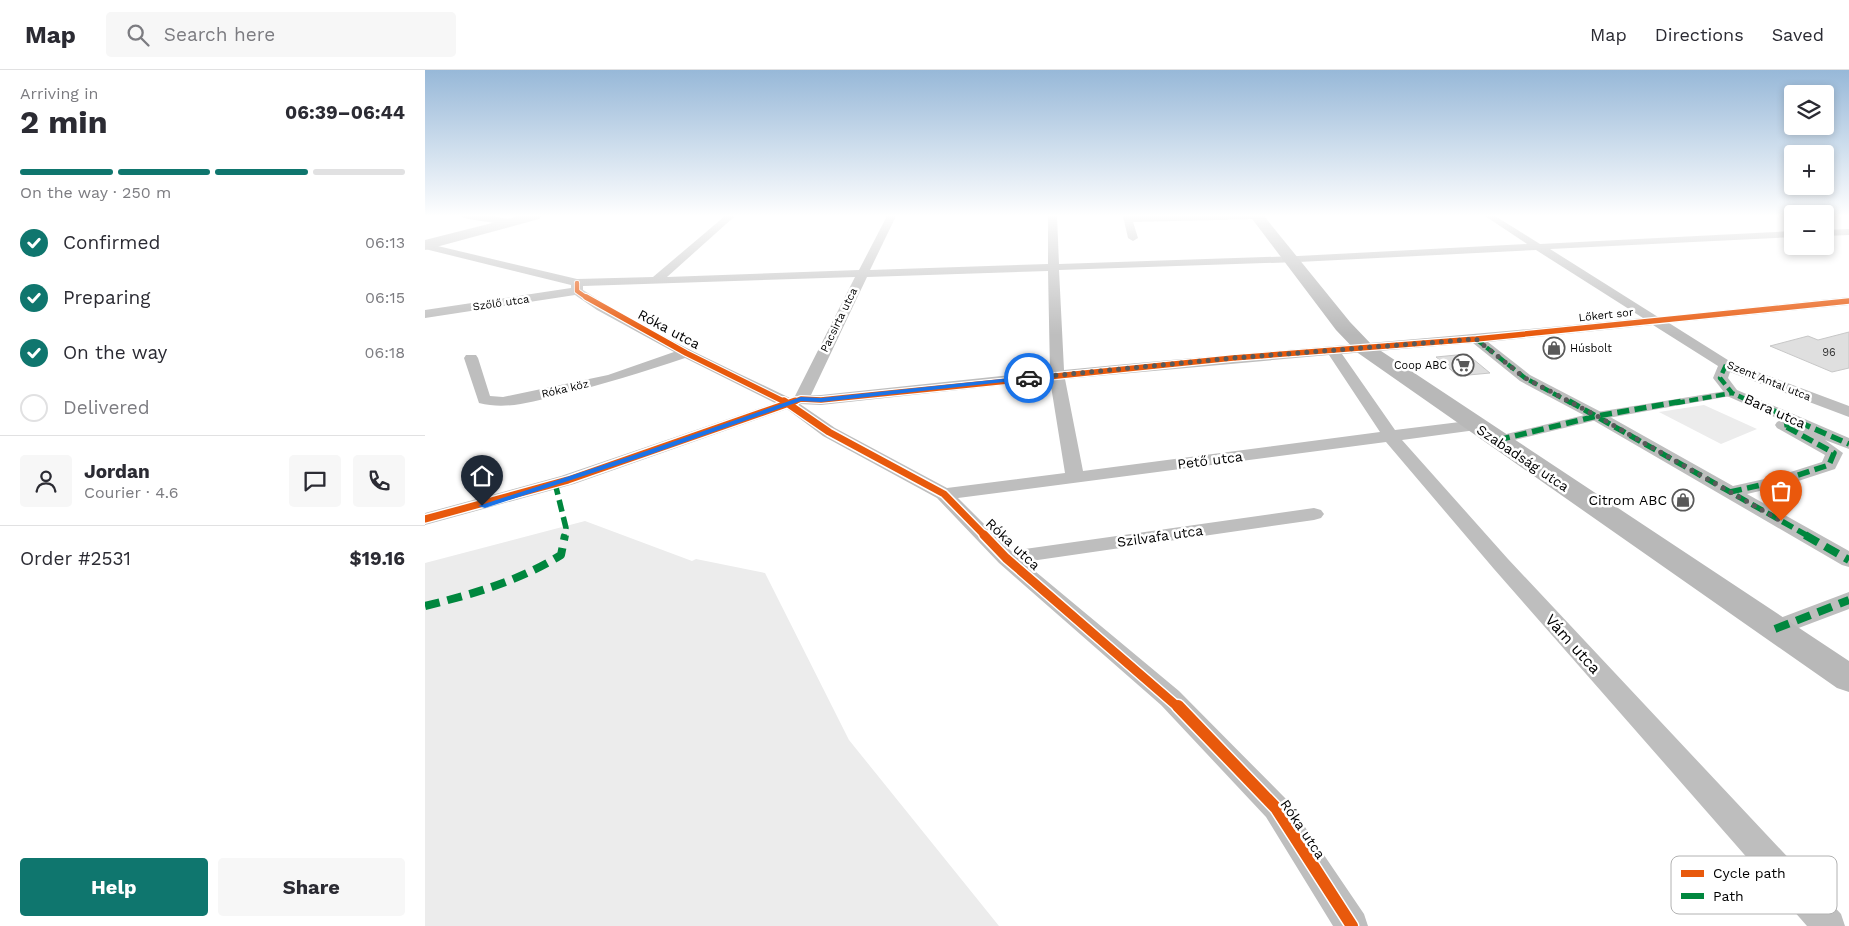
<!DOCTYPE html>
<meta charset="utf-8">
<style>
body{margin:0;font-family:"Work Sans",sans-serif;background:#f7f7f7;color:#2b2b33;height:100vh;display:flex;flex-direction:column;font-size:19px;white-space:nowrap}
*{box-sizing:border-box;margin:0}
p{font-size:16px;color:#7c7c81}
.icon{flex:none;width:28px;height:28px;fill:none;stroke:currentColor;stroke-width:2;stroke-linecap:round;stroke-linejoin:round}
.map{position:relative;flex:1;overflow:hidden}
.details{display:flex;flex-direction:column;background:#fff;width:425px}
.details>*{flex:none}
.fabs{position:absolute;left:1359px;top:15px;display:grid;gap:10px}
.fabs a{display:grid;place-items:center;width:50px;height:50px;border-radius:5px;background:#fff;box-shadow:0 2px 8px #0003;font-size:25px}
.pin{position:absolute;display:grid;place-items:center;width:42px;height:42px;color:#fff;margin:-51px -21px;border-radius:50% 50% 50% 0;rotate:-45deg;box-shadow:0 0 5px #0007}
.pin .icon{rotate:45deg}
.courier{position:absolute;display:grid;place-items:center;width:50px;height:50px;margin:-25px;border:4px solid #1a73e8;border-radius:50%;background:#fff;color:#222;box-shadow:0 1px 6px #0007}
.head em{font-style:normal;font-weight:700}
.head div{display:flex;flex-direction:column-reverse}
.head{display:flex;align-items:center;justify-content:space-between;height:85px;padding:0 20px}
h1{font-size:32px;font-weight:700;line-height:38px}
.bar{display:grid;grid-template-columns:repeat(4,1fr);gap:8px 5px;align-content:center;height:60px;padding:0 20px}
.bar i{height:6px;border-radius:4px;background:#e1e1e2}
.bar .current{background:#0f766e}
.bar p{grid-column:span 4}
.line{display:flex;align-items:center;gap:12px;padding:0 20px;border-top:1px solid #e1e1e2}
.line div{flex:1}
.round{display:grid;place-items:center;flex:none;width:52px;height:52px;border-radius:5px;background:#f7f7f7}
ol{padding:0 20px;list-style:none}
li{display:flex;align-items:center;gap:15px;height:55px}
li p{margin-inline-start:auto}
li .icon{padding:5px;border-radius:50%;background:#0f766e;color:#fff;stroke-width:4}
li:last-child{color:#7c7c81}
li i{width:28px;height:28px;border:2px solid #e1e1e2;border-radius:50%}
.cta{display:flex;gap:10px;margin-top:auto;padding:10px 20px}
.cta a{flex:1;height:58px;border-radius:5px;background:#0f766e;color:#fff;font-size:20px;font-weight:700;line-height:58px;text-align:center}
.cta a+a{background:#f7f7f7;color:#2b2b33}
header{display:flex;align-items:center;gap:30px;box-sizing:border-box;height:70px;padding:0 25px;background:#fff;border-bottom:1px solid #e1e1e2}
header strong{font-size:24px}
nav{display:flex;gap:28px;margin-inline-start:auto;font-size:18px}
.search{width:350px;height:45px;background:#f7f7f7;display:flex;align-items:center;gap:12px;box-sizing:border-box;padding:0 18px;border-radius:5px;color:#7c7c81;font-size:19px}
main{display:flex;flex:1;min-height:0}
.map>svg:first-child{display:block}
.green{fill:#ececec}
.building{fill:#dfdfdf;stroke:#c7c7c7}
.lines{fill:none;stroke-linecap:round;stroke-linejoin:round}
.pedestrian{fill:#bebebe;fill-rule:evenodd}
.minor{fill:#bebebe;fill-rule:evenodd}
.secondary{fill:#b8b8b8;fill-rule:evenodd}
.primary{fill:#bebebe;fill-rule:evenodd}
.quiet-far2{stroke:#00873e;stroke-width:4.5;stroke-dasharray:9 4.5;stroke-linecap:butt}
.quiet-far1{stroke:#00873e;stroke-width:5.5;stroke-dasharray:12 5.5;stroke-linecap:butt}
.quiet{stroke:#00873e;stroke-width:8;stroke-dasharray:15 8;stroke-linecap:butt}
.cycleway-far4-casing{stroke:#fff;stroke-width:6}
.cycleway-far3-casing{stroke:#fff;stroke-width:8}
.cycleway-far2-casing{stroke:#fff;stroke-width:10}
.cycleway-far1-casing{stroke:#fff;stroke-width:12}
.cycleway-casing{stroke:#fff;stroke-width:15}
.cycleway-far4{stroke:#e8590c;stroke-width:4.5}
.cycleway-far3{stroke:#e8590c;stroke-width:5.5}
.cycleway-far2{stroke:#e8590c;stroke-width:7}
.cycleway-far1{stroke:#e8590c;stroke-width:9}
.cycleway{stroke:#e8590c;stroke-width:12}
.route{fill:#1a73e8}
.done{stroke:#595959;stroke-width:5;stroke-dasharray:0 9}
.labels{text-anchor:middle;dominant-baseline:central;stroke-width:5;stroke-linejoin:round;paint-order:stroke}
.far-street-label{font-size:11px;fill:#000;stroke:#fff}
.far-poi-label{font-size:11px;fill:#000;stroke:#fff;text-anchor:start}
.number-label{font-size:11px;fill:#383838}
.street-label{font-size:14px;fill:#000;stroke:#fff}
.poi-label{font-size:14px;fill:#000;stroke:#fff;text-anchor:end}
.near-street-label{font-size:16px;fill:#000;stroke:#fff}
.key{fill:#fff;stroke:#b2b2b2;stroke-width:1}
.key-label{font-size:14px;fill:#000}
</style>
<header>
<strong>Map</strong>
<div class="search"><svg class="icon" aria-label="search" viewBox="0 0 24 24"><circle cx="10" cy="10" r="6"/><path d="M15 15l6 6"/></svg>Search here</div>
<nav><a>Map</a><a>Directions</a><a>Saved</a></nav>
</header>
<main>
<section class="details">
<div class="head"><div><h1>2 min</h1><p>Arriving in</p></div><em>06:39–06:44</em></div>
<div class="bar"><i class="current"></i><i class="current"></i><i class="current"></i><i></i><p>On the way · 250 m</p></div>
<ol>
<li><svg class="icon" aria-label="check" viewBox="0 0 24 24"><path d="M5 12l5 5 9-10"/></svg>Confirmed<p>06:13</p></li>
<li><svg class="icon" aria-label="check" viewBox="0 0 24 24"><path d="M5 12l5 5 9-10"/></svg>Preparing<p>06:15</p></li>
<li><svg class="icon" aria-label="check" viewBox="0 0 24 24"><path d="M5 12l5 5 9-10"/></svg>On the way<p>06:18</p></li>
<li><i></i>Delivered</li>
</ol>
<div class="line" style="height:90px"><a class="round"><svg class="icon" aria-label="person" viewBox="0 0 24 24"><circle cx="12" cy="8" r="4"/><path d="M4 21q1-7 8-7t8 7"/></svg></a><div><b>Jordan</b><p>Courier · 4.6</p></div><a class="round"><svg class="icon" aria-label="chat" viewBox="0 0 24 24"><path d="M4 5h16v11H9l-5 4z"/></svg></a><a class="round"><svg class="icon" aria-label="phone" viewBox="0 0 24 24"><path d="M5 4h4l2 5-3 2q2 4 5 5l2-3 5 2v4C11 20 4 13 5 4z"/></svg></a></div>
<div class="line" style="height:65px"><div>Order #2531</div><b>$19.16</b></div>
<div class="cta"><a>Help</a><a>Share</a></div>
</section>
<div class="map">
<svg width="1424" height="856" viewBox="0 0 1424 856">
<rect width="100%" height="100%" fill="#fff"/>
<path class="green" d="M1279,335L1332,359L1296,374L1234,342Z
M160,451L267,491L271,489L340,503L424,670L574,856H0V493Z"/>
<path class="building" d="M1424,262V298L1407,302L1345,276L1383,266L1393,270Z
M1042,284L1065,303L1033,306L1011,287Z"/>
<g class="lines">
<path class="pedestrian" d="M1307,320L1311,321L1313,323L1311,325L1172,350L1073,374L1067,370L1069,367L1172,342Z"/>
<path class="minor" d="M35,146H67L87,150L89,152L84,155C74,153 40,150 35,146Z
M300,146H310L242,207L434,200L462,146H471L445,200L623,194V146H632L634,194L873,186L1102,174L1060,146H1070L1115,174L1368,161V167L1125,179L1233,247L1424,227V235L1244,253L1306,292L1424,336V347L1305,302L1303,308L1312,320L1424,368V379L1400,370L1418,383L1410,399L1364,414L1322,424L1424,481V497L1417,495L1166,349L1095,311L1048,273L917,284L970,360L1051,350L1057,352L1059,355L1057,358L1051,360L977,370L1083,489L1416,844L1420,856H1382L1069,499L961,372L533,428L586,481L889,438L896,440L899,444L896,448L889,450L599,492L754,621L861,729L939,844L943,856H908L841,747L736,635L574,493L512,428L398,366L362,339L149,414L0,455V443L136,406L350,333L260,288C218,302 177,315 134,325C107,332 81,340 54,333L39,288L41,285H51L53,288L65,326L78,327L183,305L249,282L172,240L150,225L0,248V240L146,218V215L0,179V173L152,209L228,207ZM1111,180L1218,248C1025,268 832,281 639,300L634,200L873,192ZM623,201L625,301L396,325H386L442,207ZM430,207L370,326L365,328C295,294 223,262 158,220V216ZM1228,255L1293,296L1288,308L1302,326L1356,350L1352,352L1350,355L1352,358L1400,385L1397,392L1353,406L1308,416L1178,343L1105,305L1063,272ZM904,285L955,362L658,401L640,309ZM625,310L640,403L522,418L410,358L375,334L396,335Z
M698,146H837L832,149L708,152L713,168L708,171L703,168Z
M1424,159V165L1400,166V160Z
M1424,522V539L1350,567L1342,565L1338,559L1342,553Z"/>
<path class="secondary" d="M825,146H839L925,252L947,275L1424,591V622L1412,618L933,283L911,260Z"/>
<path class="primary" d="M95,146H116L114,149L0,180V170Z"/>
<path class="quiet-far2" d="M1051,269L1100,308L1146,333
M1301,295L1295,308L1307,323L1329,333
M1251,333L1307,323"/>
<path class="quiet-far1" d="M1144,331L1383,466
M1326,331L1424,374
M1073,370L1172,346L1258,331
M130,413L141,458L139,466
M1305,422L1358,410L1404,395L1409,383L1358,355L1374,352"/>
<path class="quiet" d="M1380,465L1424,490
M0,536C48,524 94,511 136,485L140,465
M1350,559L1424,530"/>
<g class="cycleway-far4-casing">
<path id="cycleway-far4" d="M152,213V221L162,228"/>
</g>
<g class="cycleway-far3-casing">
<path id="cycleway-far3" d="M161,227L261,283L362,333
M366,333L376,329L396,330L808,288L1051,269L1424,231"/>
</g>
<g class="cycleway-far2-casing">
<path id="cycleway-far2" d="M359,331L404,362L519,424L560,466
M0,449L143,410L370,331"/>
</g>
<g class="cycleway-far1-casing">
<path id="cycleway-far1" d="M559,465L581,488L754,638"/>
</g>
<g class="cycleway-casing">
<path id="cycleway" d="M753,636L851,738L927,856"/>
</g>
<use href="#cycleway-far4" class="cycleway-far4"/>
<use href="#cycleway-far3" class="cycleway-far3"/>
<use href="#cycleway-far2" class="cycleway-far2"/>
<use href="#cycleway-far1" class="cycleway-far1"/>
<use href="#cycleway" class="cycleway"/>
</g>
<linearGradient id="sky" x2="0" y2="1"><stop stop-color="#97b8d8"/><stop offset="0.55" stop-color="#fff"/><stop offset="1" stop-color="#fff" stop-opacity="0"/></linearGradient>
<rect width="1424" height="265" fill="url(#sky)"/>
<path class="route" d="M604,306L608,308L607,309L396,332L376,331L226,384L60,438L53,436L221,381L376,327L396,328Z"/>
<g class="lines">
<path class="done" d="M604,308L808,288L1051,269L1100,308L1172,346L1356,451"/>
</g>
<defs>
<g id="shop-ring" transform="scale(1.125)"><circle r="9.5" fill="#fff" stroke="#595959" stroke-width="1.5"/><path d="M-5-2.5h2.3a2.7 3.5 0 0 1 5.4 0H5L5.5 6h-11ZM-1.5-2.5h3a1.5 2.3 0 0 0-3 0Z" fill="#595959"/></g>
<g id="supermarket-ring" transform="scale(1.125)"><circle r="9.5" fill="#fff" stroke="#595959" stroke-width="1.5"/><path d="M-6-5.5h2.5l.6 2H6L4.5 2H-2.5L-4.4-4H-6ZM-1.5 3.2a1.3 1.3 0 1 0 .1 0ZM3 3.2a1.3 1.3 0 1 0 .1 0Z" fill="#595959"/></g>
</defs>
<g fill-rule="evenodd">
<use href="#shop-ring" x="1129" y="278"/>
<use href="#supermarket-ring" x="1038" y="295"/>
<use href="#shop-ring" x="1258" y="430"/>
</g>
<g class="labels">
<g class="far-street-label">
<text transform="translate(76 233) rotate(-8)">Szőlő utca</text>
<text transform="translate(1181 245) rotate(-6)">Lőkert sor</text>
<text transform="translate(414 250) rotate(-64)">Pacsirta utca</text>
<text transform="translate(1344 311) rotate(22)">Szent Antal utca</text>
<text transform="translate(140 319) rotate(-13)">Róka köz</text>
</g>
<g class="far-poi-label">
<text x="1145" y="278">Húsbolt</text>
<text x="1022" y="295" text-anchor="end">Coop ABC</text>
</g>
<g class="number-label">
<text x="1404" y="282">96</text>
</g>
<g class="street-label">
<text transform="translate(244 259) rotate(28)">Róka utca</text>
<text transform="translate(1350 341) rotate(24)">Bara utca</text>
<text transform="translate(1098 388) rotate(34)">Szabadság utca</text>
<text transform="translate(785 390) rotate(-7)">Pető utca</text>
<text transform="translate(735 466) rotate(-8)">Szilvafa utca</text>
<text transform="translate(588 474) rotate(43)">Róka utca</text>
<text transform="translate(878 759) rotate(56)">Róka utca</text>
</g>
<g class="poi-label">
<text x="1242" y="430">Citrom ABC</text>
</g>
<g class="near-street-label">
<text transform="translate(1148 574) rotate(48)">Vám utca</text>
</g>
</g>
<rect x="1246" y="786" width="166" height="58" rx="8" class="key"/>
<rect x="1256" y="800" width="23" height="7" fill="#e8590c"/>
<rect x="1256" y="823" width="23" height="6" fill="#00873e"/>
<g class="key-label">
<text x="1288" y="808">Cycle path</text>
<text x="1288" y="831">Path</text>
</g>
</svg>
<div class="fabs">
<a><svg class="icon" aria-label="layers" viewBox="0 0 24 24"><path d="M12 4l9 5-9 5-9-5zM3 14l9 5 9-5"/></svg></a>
<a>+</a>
<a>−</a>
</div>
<div class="pin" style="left:1356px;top:451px;background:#ea580c"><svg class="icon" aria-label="bag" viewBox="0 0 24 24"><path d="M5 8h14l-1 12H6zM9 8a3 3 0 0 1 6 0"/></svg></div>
<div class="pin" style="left:57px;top:436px;background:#1f2937"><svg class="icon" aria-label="home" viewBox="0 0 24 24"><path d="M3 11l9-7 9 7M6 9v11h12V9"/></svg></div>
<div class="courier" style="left:604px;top:308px"><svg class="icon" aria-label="car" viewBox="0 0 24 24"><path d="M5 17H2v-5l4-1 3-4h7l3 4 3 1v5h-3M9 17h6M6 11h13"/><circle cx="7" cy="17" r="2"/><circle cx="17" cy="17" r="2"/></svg></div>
</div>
</main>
